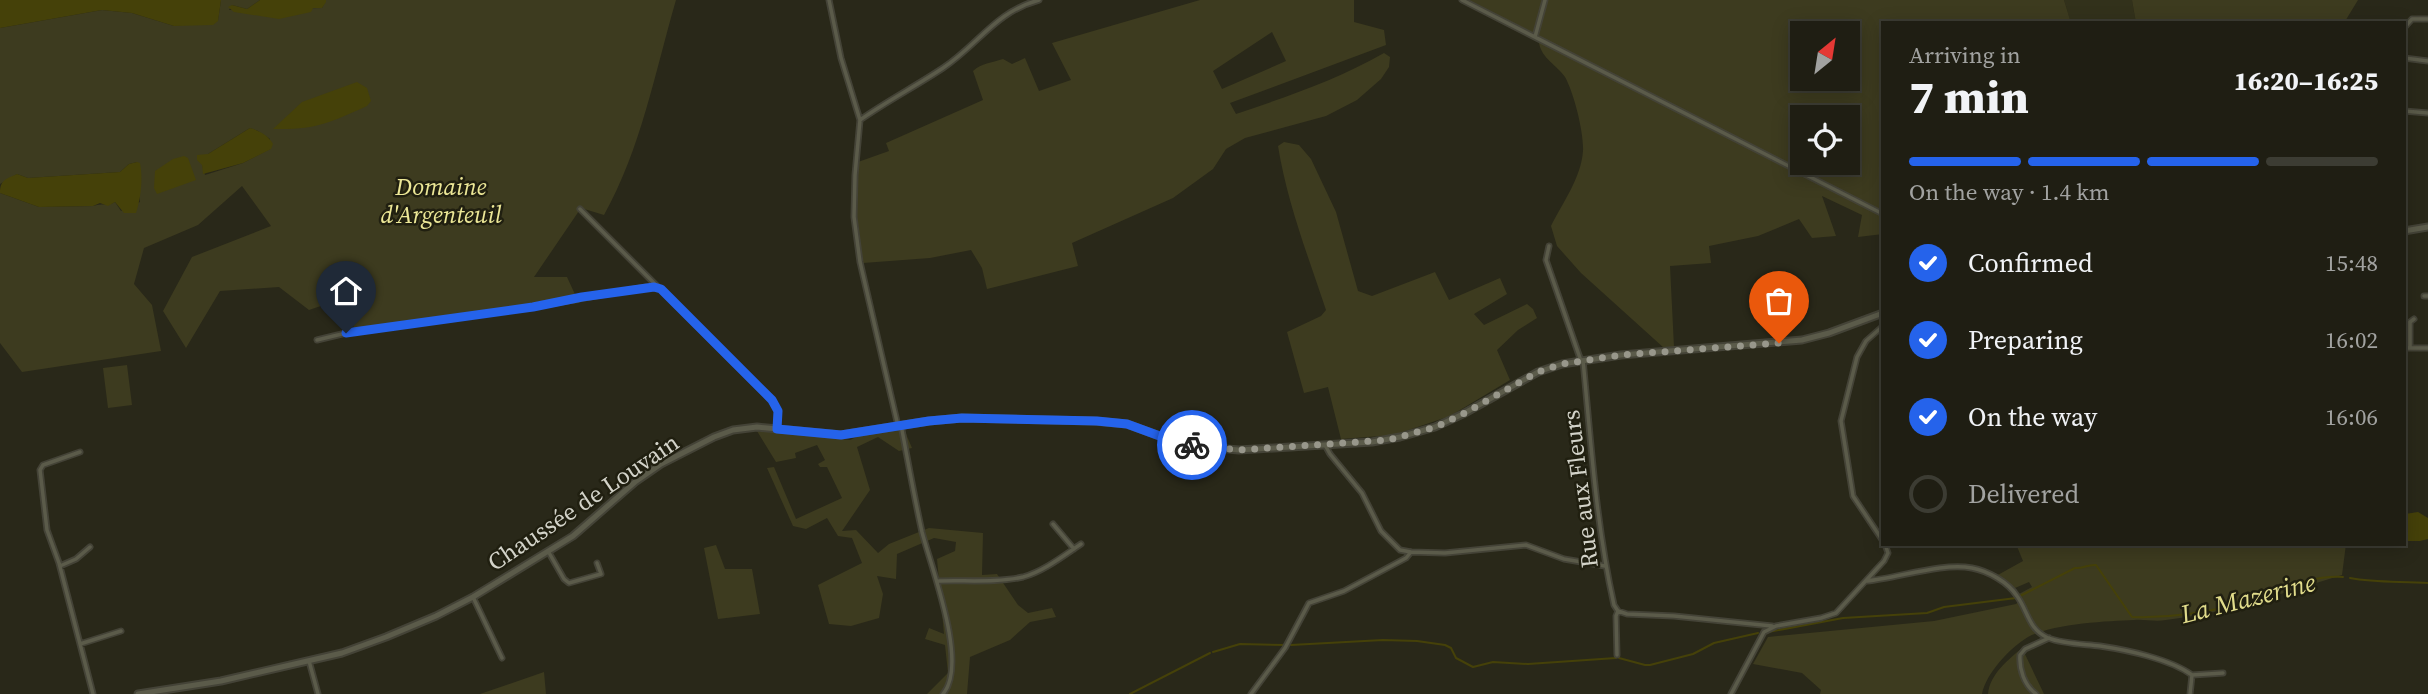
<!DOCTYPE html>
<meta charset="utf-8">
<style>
body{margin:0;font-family:"Source Serif 4",serif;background:#2c2b21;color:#f1f3f6;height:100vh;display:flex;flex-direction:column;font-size:26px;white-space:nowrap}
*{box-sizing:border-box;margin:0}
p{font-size:23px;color:#a1a2a0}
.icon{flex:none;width:38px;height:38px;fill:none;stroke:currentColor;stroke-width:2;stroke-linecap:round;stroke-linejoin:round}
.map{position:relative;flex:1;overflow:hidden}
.drawer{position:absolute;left:1881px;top:21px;width:525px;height:525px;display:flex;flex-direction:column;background:#1f1e13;border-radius:0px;box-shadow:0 4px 18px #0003,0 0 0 2px #3c3c33}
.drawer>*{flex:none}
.needle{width:46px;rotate:30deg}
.controls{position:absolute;left:1790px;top:21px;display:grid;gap:14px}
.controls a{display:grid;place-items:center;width:70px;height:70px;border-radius:0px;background:#1f1e13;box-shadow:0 4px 18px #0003,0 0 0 2px #3c3c33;font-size:35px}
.pin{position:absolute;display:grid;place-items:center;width:60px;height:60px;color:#fff;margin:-72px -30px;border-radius:50% 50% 50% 0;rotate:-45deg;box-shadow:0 0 7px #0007}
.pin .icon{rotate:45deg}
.courier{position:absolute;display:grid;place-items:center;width:70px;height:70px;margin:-35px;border:5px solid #2563eb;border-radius:50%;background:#fff;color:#222;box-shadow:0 2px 9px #0007}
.head em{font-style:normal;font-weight:800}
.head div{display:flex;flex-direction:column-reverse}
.head{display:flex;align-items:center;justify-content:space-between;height:119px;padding:0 28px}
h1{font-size:46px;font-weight:800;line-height:52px}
.bar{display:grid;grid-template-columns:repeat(4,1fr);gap:10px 7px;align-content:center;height:84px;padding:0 28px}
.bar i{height:9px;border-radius:5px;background:#3c3c33}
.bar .selected{background:#2563eb}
.bar p{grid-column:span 4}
ol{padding:0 28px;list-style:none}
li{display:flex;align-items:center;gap:21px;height:77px}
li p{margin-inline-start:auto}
li .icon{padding:7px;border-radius:50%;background:#2563eb;color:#fff;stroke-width:4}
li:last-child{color:#a1a2a0}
li i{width:38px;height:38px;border:4px solid #3c3c33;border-radius:50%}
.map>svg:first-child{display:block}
.built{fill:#32311b}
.green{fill:#3d3b1f;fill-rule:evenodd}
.water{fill:#454109}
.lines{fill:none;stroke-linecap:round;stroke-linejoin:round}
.stream{stroke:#454109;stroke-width:2}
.street-casing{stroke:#444337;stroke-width:7}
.secondary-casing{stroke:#444337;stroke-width:9}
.street{stroke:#5b5b4a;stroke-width:3.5}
.secondary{stroke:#5b5b4a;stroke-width:5}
.done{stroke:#98978b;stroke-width:7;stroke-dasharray:0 12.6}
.route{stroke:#2563eb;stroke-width:9}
.labels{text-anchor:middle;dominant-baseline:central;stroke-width:5;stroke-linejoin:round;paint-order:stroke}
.park-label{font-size:24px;font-style:italic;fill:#ede897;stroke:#201f10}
.street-label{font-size:24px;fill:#d3d3c9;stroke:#201f10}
.water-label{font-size:26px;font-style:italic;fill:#e1dc8b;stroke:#201f10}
</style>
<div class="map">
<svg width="2428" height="694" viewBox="0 0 2428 694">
<rect width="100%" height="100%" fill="#292819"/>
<path class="built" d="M2064,0H2132L2136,23H2071Z"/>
<path class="green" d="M221,0H260L247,9L232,5L229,10L322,8L326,0H676C655,72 641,149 604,215L581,208L534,277H567L579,303L353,332L356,294L309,310L279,287L220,291L186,348L163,311L192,257L271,226L242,186L198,225L144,248L134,284L152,305L161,351L22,372L0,343V193L39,207L93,206C101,203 108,206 115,202L121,211L140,202L137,162L129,164L120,172L28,178L17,174L0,184V28L102,10L132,13L174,26L218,20ZM250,128L258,131L270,139V149L243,163L205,175L202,165L208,154Z
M1200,0H1354V22L1384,30L1386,45L1230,103L1236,114C1286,97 1337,80 1384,53L1390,57L1389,67L1381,79L1357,100L1326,116L1245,138L1226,149L1213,169L1173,198L1072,243L1078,266L987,289L982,268L971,250L930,258L863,263L857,217L858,162L889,151L886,143L983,100L973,71C982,63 991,63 1003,59L1012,64L1025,58L1039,91L1071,80L1052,43ZM1272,32L1286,61L1222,89L1213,71Z
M1469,0H1543L1535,34Z
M1546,0H2064L2071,23H1883V234L1858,237L1862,215L1822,196L1836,236L1812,238L1799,219L1758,236L1709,246L1711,263L1670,266L1674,347L1664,348L1581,273L1557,246L1551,226C1563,202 1581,178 1583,151C1584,133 1574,93 1565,77C1557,65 1542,59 1539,43C1537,29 1543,14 1546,0ZM1802,33H1848V79H1802ZM1802,117H1848V163H1802Z
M2132,0H2358L2344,23H2136Z
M1284,142L1299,145L1311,159L1336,212L1358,291L1372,296L1435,272L1449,300L1500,278L1507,294L1474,314L1484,325L1527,304L1533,309L1537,318L1518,330L1497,350L1510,380L1450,416L1394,435L1341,439L1328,387L1304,393L1287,332L1321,316L1326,310C1308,256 1287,202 1278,146Z
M127,365L132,405L108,408L103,368Z
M901,422L912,448L899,451L878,437L857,447L870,490L842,531L856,530L878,553L889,544L929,528L983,533L982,575L997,574L1018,605L1028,613L1052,608L1056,617L1030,622L1010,640L970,657L967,694H927L948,673L945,645L925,639L929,628L944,634L937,559L955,551L956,542L934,538L897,554L896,579L877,576L883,594L879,618L851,626L829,624L818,585L862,563L852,538L838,536L827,518L806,529L793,526L767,468L774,467L796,519L842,498L827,467H820L818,464L825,460L817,445L795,453L796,458L776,462L757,431L850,440L870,431Z
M2016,544H2346L2342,575C2283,593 2227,613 2166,620C2155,622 2144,619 2134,620C2107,621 2051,624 2028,637C2010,648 1986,673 1982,694H1820L1821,690L1802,673L1753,664L1768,637L1934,621L2016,604L2021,600L2019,594L2032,587L2029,582L2015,588L1996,576L2023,561Z
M716,545L725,569H752L760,614L718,619L704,548Z
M2022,648L2044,694H1988C1990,674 2008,660 2022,648Z
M544,672L546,694H480Z"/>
<path class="water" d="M0,0H221L218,21L213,25L174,26L132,13L102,10L0,28Z
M260,0H326V2L322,8H313L311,12L279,19L234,12L228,7L232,5L247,9Z
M357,82L367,88L371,101L367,106C329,123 316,130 273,129L302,102Z
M250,128C258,130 269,136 273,144L271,149L243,163L203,174L202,165L197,160V155L208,154Z
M184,156L188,158L196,180L157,194L154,188L155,171L173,159Z
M137,162L140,163C143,178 141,198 136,213H124L115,202L108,206L100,203L93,206L39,207L0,193C0,180 6,179 17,174L28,178L120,172L129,164Z
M2418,512L2428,518V539L2420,541H2405V514Z"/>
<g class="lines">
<path class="stream" d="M2350,578C2376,583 2402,581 2428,583
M2020,596L2075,568C2083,569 2088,564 2096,565L2132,617C2166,618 2200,614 2234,605C2270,596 2304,575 2343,577
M1768,632L1843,618L1927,613L1944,607L2016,598
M1291,645L1383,640L1417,641L1445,645L1451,648L1456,658L1473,667L1493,662L1528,664L1616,658
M1213,652L1240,644L1285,645
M1619,658L1645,665H1650L1693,654L1714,643L1758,633
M1130,694L1210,653"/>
<g class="street-casing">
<path id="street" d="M829,0L841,58L860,120L855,175L854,217L860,262L898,426
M1462,0L1883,214
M2404,28L2412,19H2428
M1535,37L1545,0
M2404,58L2428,61
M2404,111L2428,113
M860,120C887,101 916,86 943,68C979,44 995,12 1039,0
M580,209L771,400L778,411L777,429
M1549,246L1546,260L1581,361
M2424,296H2428
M1883,326L1866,341L1857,357L1841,421L1853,496L1883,541
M317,340L346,333L533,307L646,287L661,289
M2404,348H2428
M2410,348V322L2414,319
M1583,360C1591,443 1596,525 1614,605L1618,611L1616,616L1617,655
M901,425C908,461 914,496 922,532C931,567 969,664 943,694
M1325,445L1330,454L1362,493L1381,531L1400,550L1411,552L1445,553L1526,545L1564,559L1605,566
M80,452L43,465L40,470L47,530L59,563L93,694
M1053,524L1074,549
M548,551L564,579L569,583L601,574L597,563
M60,566L76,559L90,547
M939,581C965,580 997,583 1023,577C1044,571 1063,556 1081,544
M1867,581C1898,578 1943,562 1972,568C1988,571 2008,582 2017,596C2028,611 2028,629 2048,638C2064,644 2083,644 2100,646C2127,650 2170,659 2192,675L2190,694
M473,597L502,658
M1618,611L1627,614L1674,616L1772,626
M80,644L121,631
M309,661L318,694
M2192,675L2223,673
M1251,694L1285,648L1309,603L1344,591L1406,558L1411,552
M1731,694L1764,632L1776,626L1821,618L1836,613L1884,561L1888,553L1885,544
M2036,694C2024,685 2019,669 2020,655L2025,649L2049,638"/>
</g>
<g class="secondary-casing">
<path id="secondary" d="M2404,231L2428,227
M138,694L221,681L342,653L386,637L436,616L473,597L573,536L635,482L661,464L714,437L733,430L757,427L841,435L929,421L962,418L1094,421L1127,424L1176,442L1204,447L1239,450L1372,442L1400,437L1435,427L1463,414L1538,372L1562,364L1621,355L1802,340L1829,333L1883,313"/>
</g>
<use href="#street" class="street"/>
<use href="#secondary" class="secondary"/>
</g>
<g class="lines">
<path class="done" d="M1192,445L1239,450L1388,440L1436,427L1463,414L1538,372L1562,364L1621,355L1779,343"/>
<path class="route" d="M346,333L533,307L582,297L654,287L661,289L772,400L778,411L777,429L841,435L929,421L962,418L1097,421L1127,424L1176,442L1192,445"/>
</g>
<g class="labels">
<g class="park-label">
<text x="441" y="186">Domaine<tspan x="441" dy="28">d'Argenteuil</tspan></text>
</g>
<g class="street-label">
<text transform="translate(1580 489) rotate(-97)">Rue aux Fleurs</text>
<text transform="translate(583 502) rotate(-34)">Chaussée de Louvain</text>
</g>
<g class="water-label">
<text transform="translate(2248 598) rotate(-14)">La Mazerine</text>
</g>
</g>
</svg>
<div class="controls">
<a><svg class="needle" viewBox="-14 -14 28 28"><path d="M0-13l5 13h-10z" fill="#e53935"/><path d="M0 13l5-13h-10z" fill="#a1a2a0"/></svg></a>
<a><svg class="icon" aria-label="locate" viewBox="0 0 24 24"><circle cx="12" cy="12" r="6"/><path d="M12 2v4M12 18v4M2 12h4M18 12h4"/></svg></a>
</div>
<div class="pin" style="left:1779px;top:343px;background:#ea580c"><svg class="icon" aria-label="bag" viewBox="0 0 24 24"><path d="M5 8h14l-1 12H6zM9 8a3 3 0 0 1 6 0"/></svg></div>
<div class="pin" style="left:346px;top:333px;background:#1f2937"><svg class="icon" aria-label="home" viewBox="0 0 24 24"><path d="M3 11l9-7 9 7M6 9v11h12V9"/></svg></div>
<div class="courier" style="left:1192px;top:445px"><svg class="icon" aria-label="bike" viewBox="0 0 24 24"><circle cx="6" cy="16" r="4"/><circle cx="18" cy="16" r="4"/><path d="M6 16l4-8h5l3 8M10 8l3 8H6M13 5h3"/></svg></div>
<section class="drawer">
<div class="head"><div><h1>7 min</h1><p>Arriving in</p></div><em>16:20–16:25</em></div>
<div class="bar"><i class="selected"></i><i class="selected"></i><i class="selected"></i><i></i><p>On the way · 1.4 km</p></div>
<ol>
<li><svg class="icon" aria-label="check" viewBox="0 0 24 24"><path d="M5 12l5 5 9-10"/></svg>Confirmed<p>15:48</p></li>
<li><svg class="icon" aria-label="check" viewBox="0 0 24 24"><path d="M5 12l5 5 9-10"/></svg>Preparing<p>16:02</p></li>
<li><svg class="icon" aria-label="check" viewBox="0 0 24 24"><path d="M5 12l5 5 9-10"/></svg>On the way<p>16:06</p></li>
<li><i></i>Delivered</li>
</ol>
</section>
</div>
